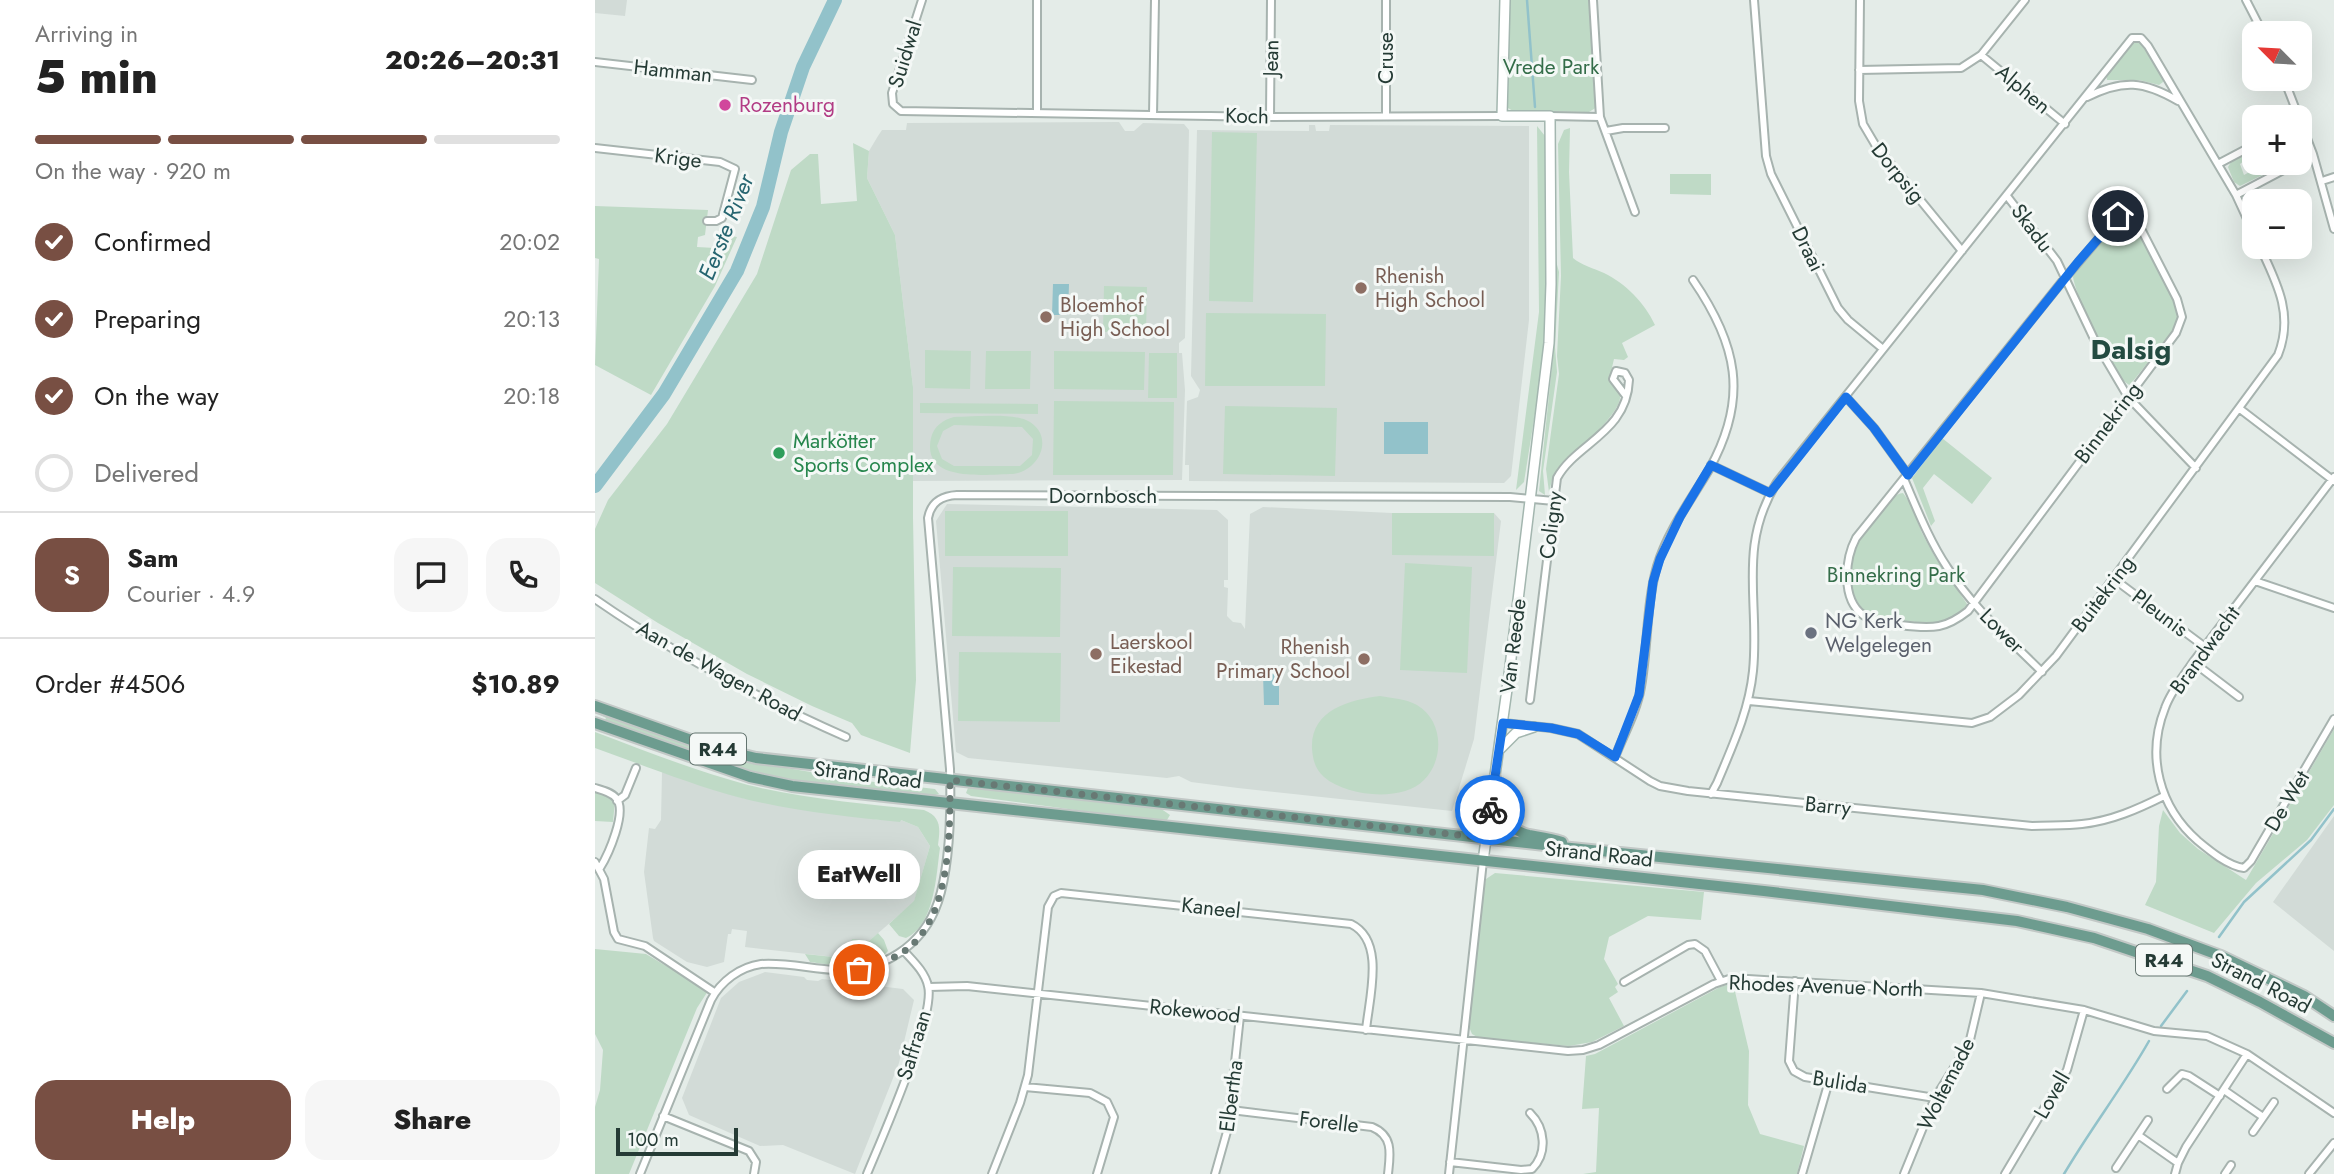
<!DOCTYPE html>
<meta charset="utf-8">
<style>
body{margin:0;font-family:Jost,sans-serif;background:#f6f6f6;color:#222;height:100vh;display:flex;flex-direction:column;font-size:26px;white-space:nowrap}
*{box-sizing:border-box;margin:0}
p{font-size:23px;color:#767676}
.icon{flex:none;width:38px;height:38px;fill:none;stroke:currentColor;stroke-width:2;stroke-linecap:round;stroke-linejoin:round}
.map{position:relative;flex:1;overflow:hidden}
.panel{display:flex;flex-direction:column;background:#fff;width:595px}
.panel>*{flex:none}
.needle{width:46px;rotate:294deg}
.buttons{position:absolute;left:1647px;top:21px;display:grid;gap:14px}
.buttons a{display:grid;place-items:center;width:70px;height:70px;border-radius:14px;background:#fff;box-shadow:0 7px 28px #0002;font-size:35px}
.scale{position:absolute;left:21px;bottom:18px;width:122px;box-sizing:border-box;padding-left:7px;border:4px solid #253b35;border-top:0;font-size:19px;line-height:24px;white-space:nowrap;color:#253b35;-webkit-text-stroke:5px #f4f8f6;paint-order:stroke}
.pin{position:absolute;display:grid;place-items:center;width:60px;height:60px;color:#fff;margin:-30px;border:4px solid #fff;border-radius:50%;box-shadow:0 2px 7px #0007}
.courier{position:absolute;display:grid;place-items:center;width:70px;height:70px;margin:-35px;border:5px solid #1a73e8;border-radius:50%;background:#fff;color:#222;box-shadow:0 2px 9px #0007}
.bubble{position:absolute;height:49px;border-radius:21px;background:#fff;box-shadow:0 7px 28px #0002;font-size:23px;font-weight:800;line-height:49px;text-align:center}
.overview em{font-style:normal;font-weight:800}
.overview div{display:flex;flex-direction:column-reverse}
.overview{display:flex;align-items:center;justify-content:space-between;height:119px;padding:0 35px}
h1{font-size:46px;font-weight:800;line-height:52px}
.bar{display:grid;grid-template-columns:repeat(4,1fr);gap:10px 7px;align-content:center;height:84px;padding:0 35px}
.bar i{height:9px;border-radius:5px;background:#e0e0e0}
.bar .selected{background:#784f43}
.bar p{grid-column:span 4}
.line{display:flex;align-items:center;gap:18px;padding:0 35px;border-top:2px solid #e0e0e0}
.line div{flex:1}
.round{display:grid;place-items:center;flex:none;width:74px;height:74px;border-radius:21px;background:#f6f6f6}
ol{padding:0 35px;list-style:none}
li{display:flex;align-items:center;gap:21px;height:77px}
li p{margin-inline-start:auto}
li .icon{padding:7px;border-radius:50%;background:#784f43;color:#fff;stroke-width:4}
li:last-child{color:#767676}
li i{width:38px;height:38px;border:4px solid #e0e0e0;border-radius:50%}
.primary-button{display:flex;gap:14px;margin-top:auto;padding:14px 35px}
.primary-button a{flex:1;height:80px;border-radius:21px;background:#784f43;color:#fff;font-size:28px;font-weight:800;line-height:80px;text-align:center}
.primary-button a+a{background:#f6f6f6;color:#222}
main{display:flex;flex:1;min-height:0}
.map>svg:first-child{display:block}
.built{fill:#d2dbd7}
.green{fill:#bfdac6;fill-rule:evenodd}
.water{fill:#92c2ca}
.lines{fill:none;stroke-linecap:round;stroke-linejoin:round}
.stream{stroke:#92c2ca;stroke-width:2.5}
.river{stroke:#92c2ca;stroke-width:14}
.street-casing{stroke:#a7b3af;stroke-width:10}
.secondary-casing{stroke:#a3b6af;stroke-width:12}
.primary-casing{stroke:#c2c8c6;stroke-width:14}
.street{stroke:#fff;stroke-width:6}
.secondary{stroke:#fff;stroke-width:9}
.primary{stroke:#6d9c8f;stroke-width:10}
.done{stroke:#687974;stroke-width:7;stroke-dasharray:0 12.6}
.route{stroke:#1a73e8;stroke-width:9}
.hotel-dot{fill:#d1479c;stroke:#f4f8f6;stroke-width:2.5}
.education-dot{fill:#8d6e63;stroke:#f4f8f6;stroke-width:2.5}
.leisure-dot{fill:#2e9e5b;stroke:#f4f8f6;stroke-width:2.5}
.worship-dot{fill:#6b7280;stroke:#f4f8f6;stroke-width:2.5}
.labels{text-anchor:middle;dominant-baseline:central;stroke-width:6;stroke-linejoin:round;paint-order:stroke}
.shield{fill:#f4f8f6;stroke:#63746f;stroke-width:2}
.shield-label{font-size:19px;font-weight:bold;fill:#253b35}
.street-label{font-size:21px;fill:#253b35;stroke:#f4f8f6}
.park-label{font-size:21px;fill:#346d49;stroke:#f4f8f6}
.hotel-label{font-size:21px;fill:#b23c85;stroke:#f4f8f6;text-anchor:start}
.education-label{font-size:21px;fill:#785e54;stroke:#f4f8f6;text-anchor:start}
.leisure-label{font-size:21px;fill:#27864d;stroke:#f4f8f6;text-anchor:start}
.worship-label{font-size:21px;fill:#5b616d;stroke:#f4f8f6;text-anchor:start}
.water-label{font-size:23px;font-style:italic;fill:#266570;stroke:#f4f8f6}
.district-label{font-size:28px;font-weight:bold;fill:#234b41;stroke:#f4f8f6}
</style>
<main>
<section class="panel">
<div class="overview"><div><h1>5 min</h1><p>Arriving in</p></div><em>20:26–20:31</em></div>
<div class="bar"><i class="selected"></i><i class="selected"></i><i class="selected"></i><i></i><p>On the way · 920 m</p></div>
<ol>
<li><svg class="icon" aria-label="check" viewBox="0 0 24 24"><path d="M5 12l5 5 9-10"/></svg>Confirmed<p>20:02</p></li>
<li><svg class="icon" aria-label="check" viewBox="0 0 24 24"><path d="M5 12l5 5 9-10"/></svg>Preparing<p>20:13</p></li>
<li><svg class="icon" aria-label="check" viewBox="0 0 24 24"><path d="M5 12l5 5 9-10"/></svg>On the way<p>20:18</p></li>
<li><i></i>Delivered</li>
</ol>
<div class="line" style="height:126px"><b class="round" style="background:#784f43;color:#fff">S</b><div><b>Sam</b><p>Courier · 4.9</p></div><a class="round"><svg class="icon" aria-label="chat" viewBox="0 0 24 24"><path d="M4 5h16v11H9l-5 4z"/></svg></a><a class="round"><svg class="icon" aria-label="phone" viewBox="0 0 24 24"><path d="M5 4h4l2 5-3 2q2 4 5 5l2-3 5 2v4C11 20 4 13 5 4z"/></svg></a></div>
<div class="line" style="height:91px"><div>Order #4506</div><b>$10.89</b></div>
<div class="primary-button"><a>Help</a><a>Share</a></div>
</section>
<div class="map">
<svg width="1739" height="1174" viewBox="0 0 1739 1174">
<rect width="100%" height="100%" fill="#e4ece8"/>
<path class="built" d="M0,0H32L30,16L0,13Z
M524,122L530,131H539L548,123L589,124L594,130L590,338L584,343V353H587L590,390L587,480L318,481V387L300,235L272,178L274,151L283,136L287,130H311L312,123Z
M714,125H720L721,131H734L735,125L934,126V320L916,476L909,483L594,481V465H590L592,401L603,397L605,390L596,376L602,130L714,131Z
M352,504L622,510L633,520V580H629V587L633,588L632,616L638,622L646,623L650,629L655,514L668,507L797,513H899L906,521L879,739L857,811L643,788L596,782L584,776L572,778L373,758L361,752L341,521Z
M67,772L147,798L285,820H306L323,827L335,846L319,902L274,941L248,958L150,947L152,931L137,929L136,934H133L129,962L112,967L92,962L59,941L58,938L49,872L54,828L60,829L66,820Z
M1739,816V951L1678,902Z
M170,972L209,977L212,980L223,981L227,979L308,989L319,1000L304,1063L260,1174L188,1145L165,1146L94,1115L87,1098L126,998L144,982Z"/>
<path class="green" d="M914,0H995L1002,107L994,112L918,111L913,108Z
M1543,39L1569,79L1568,82L1564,85L1544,80H1512L1511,75L1537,42Z
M942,126L950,136L951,323L944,388L929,482L921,490L944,312Z
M975,128L974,172L978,258C986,265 998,268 1009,273C1030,283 1050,303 1060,325L1027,343L1033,357L1029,360L1019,359L1015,376C1017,382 1025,390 1025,396C1027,414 976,456 963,468L958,476L954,492L951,469L964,374L962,356L966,276L963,144L969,130Z
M617,132L662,133L658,302L614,301Z
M258,143L274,151L272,178L300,235L318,387V518L321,680L315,753L266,735L257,723L217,706L152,674L63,623L0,583V529L13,500L72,424L162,274L196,170L215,154H223L226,204L262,201Z
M1659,150V161L1651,165L1649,161L1645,164L1649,175L1663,167L1661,163H1692L1645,186L1639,182L1633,167L1636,162Z
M1075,174H1116V195L1075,194Z
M0,206L113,210L110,235L103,237L102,247L120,248L125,234L142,237L120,286L56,395L0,365L4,259L0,258Z
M1529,219L1543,228L1571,284L1584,314L1580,328L1535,385C1518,379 1481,297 1478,277L1481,270C1492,256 1512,223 1529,219Z
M961,261L964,272L960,347L962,372L948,471L950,495L944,491L959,347Z
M509,286L552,287L551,332H508Z
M611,313L731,314L730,386H610Z
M330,350L376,351L375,389L330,388Z
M391,351H436L435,389H390Z
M459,351L550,352L549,390L459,389Z
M554,353H582V398H553Z
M459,401L579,402L578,475H458Z
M325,403L443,404V414L325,413Z
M630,406L742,408L740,476L628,474Z
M359,417C378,417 414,413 431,420C460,433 447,470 418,474C392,474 326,484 336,438C339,426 348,420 359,417ZM359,425L427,427L438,439L437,455L425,466H359L347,459L342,446L348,431Z
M1347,438L1397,478L1377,504L1339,474L1328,488L1340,521L1336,526L1317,478Z
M1308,493L1316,504L1327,533L1340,557L1372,604C1368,612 1355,621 1346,623C1337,625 1279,618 1272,613C1253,601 1253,567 1260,549C1263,539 1272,530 1278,522C1286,513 1296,494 1308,493Z
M350,511H473V556H350Z
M797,513H899V556L797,555Z
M810,563L877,567L872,673L805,670Z
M358,567L466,568L465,637L357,636Z
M364,652L466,653L465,722L363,721Z
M785,696C797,698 811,699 822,705C848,720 850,759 829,780C808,802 752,797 729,777C720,769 718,760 717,749C715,710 754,700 785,696Z
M0,712L125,755L167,764L271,781L340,789L344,794L336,796C276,789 215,786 157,771C103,758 52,736 0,718L10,720L11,718Z
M1739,729V805L1712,840L1661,883L1619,933L1550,905L1561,882L1564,826L1568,810L1585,833L1603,849L1651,880Z
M0,732C50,751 101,771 153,785C211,799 271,804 329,810C347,817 345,829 343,845L345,848C341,875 340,925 311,938L304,936L294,924L319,901L335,846L323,827L306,820L305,822C252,817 198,811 146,798C97,785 48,765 0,748Z
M386,787L565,808L575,815L572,820L563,821L376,796L371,793L373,788Z
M0,791L20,801L18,822L0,821Z
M900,873L1109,892L1106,920L1053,916L1014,937L1009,959L1023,984L1020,987L1023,992L1014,998L1029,1026L997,1042L974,1046L884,1038L877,1034L874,1027L887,900L891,879Z
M283,933L289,940L293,951C276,972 238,965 215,962L210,954L248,958L249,952H255L257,939L274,941Z
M0,949L51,954L113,991L102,1008L34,1174H0V1107L5,1090L8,1050L0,1034Z
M1138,983L1154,1051L1153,1105L1165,1134L1209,1146L1202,1174H988L1001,1172L1004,1108L987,1109L991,1056L1000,1054L1125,987Z"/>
<path class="water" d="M458,284H474L473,315H457Z
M789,422H833V454H789Z
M668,674H684V705H669Z"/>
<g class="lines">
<path class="stream" d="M932,0L940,107
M1624,937L1649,902L1716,840L1739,809
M1566,1026L1592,991
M1469,1174C1496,1128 1528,1087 1554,1041"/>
<path class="river" d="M0,486L69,394L142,271L168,207L186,132L208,67L240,0"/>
<g class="street-casing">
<path id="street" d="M327,0L297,93L298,104L306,111L675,117L907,116
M998,0L1005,117L1040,212
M1159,0L1171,156L1176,174L1243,308L1253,320L1288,349
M1265,0L1264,101L1268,124L1281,146L1367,251
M1651,0L1668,33
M1386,55L1470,124
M0,62L157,80
M1264,70L1366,68L1386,55L1430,0
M1689,79L1718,154L1739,229
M1492,97C1528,79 1549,81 1583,101
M442,112V0
M558,115L560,0
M791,116V0
M955,116L1005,117
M675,117L676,0
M1011,131L1028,128H1070
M0,148L125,162L140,169L127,218L121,221H112
M1623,164L1659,145
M1727,181L1739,177
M1641,195L1702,163
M1412,196L1462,261L1500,341L1533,397L1601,468
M1523,216H1530L1543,223L1582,299L1587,317L1581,333L1373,611C1364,618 1355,624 1344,626C1329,629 1280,624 1268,615C1246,599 1250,559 1261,538L1470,278Z
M1251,397L1279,428L1313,475
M1645,409L1739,481
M1116,465L1175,493
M1739,477L1598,662C1588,677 1576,691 1570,708C1551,756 1564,807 1603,841C1615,851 1633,866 1649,868L1656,861L1739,719
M1309,479C1322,509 1334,540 1352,567C1377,607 1414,639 1447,672
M1519,579L1610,647
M1660,581L1739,608
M0,599C79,654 163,698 251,737
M1598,662L1644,697
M935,700L962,478C981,443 1032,433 1034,380L1030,373L1021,371L1018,379L1031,396
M1154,701L1377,723L1395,717L1424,695L1461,656L1683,355C1699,315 1682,283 1665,247
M908,723L956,728L983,734L1055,781L1065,786L1093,791L1437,826C1454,825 1470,826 1487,824C1516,821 1543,809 1569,796
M1020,757C1029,734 1042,711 1046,687C1053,647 1051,605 1062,566C1073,530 1096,500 1115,468C1154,397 1142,344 1098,280
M0,788C7,790 16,792 21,798C33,811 13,855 5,868
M1116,794L1122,783C1137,747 1154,711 1158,671C1165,601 1142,547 1182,482L1537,38H1546L1553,46L1641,195L1659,234
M22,801L30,795L41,768
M0,862L9,879L19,932L23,939L50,946L119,992
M1200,981L1194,1061L1199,1071L1210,1077L1340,1098
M1029,982L1093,945L1100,944L1110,951L1126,981
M334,987L372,986L973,1051L988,1050L1004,1045L1119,984L1137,978L1386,993L1489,1010L1559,1031L1612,1036L1652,1054L1739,1113
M430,1087L495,1093L512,1102L519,1117L502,1174
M1572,1089L1587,1074L1594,1076L1625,1096
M1629,1090L1668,1117
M636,1110L777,1127C799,1136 795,1155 793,1174
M68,1116L154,1151L161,1162L159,1174
M1658,1132L1679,1102
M1543,1135L1583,1163
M855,1162L926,1170L937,1169C953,1153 950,1128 935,1113
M1521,1168L1553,1120
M45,1174L116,1000C126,981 145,967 166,964C190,962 217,969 241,970C287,972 328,946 343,902C355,866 356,807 355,769L333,518C336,502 346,496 362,495L915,497L959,501
M272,1174C286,1140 341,1016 333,986C330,972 318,961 309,951
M397,1174L425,1103L433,1075L453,907L459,896L466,893L756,924C791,941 774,998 771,1030
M620,1174L633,1128L645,1016
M854,1174L888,861
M1207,1174L1234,1081
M1309,1174L1340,1098L1374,1044L1386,993
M1410,1174L1472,1070L1489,1010
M1580,1174L1583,1163L1591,1147L1652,1054
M1630,1174L1636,1165
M1714,1174L1739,1143"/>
</g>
<g class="secondary-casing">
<path id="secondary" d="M904,750L921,733L939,727
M888,861L914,675L954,343L956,284L955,116H907L910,0"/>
</g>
<g class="primary-casing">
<path id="primary" d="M0,706L116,747L161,758L976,848L1388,890L1472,907L1553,929L1626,956L1655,970L1709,996L1739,1016
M0,723L155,777L197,786L1169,891L1422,921L1499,938L1612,976L1665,1002L1739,1043
M900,778C906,802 906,829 934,835C946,837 956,838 967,842"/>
</g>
<use href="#street" class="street"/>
<use href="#secondary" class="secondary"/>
<use href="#primary" class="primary"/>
</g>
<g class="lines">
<path class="done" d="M264,970C282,964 302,959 317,945C356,909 355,830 355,780L891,838L895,810"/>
<path class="route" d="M895,810L908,723L956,728L983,734L1020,757L1044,695L1058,582L1065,559L1085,517L1116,465L1175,493L1251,397L1279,428L1313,475L1483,262L1523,216"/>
</g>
<circle class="hotel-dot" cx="130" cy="105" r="7"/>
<g class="education-dot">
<circle cx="766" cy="288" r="7"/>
<circle cx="451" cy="317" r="7"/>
<circle cx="501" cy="654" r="7"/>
<circle cx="769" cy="659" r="7"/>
</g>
<circle class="leisure-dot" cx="184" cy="453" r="7"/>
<circle class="worship-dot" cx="1216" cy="633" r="7"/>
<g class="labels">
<g class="shield">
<rect x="95" y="733.5" width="56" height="31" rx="5"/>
<rect x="1541" y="944.5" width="56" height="31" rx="5"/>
</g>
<g class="shield-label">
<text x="123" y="749">R44</text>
<text x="1569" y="960">R44</text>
</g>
<g class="street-label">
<text transform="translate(310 54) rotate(-73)">Suidwal</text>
<text transform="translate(676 58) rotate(-89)">Jean</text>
<text transform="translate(791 58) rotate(-90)">Cruse</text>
<text transform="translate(78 71) rotate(6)">Hamman</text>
<text transform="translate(1428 89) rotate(40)">Alphen</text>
<text transform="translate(652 116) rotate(1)">Koch</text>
<text transform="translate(83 158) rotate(7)">Krige</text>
<text transform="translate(1303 173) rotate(51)">Dorpsig</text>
<text transform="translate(1437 228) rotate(53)">Skadu</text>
<text transform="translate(1213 249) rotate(64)">Draai</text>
<text transform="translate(1513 423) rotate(-53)">Binnekring</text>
<text x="508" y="496">Doornbosch</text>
<text transform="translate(956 525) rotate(-83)">Coligny</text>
<text transform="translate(1508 594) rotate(-53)">Buitekring</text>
<text transform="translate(1565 613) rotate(37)">Pleunis</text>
<text transform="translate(1407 631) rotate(45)">Lower</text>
<text transform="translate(918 646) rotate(-83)">Van Reede</text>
<text transform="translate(1610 650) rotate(-54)">Brandwacht</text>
<text transform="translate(124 671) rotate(29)">Aan de Wagen Road</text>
<text transform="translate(273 775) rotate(7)">Strand Road</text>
<text transform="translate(1692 801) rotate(-59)">De Wet</text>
<text transform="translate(1233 806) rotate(6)">Barry</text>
<text transform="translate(1004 854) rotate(6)">Strand Road</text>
<text transform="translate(616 908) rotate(6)">Kaneel</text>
<text transform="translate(1666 983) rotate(27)">Strand Road</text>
<text transform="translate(1231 986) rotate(2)">Rhodes Avenue North</text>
<text transform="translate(600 1011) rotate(6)">Rokewood</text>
<text transform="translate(319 1045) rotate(-73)">Saffraan</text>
<text transform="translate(1245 1082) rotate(9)">Bulida</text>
<text transform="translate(1351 1084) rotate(-63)">Woltemade</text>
<text transform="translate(1457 1095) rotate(-60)">Lovell</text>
<text transform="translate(636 1096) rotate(-83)">Elbertha</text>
<text transform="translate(734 1122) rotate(7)">Forelle</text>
</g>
<g class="park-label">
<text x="956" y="67">Vrede Park</text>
<text x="1301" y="575">Binnekring Park</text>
</g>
<g class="hotel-label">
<text x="144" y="105">Rozenburg</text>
</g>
<g class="education-label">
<text x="780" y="276">Rhenish<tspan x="780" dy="24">High School</tspan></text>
<text x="465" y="305">Bloemhof<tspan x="465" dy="24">High School</tspan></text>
<text x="515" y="642">Laerskool<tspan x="515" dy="24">Eikestad</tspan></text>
<text x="755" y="647" text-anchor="end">Rhenish<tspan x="755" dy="24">Primary School</tspan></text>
</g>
<g class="leisure-label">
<text x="198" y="441">Markötter<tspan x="198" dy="24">Sports Complex</tspan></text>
</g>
<g class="worship-label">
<text x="1230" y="621">NG Kerk<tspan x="1230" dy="24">Welgelegen</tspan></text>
</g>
<g class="water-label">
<text transform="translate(131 227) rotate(-68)">Eerste River</text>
</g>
<g class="district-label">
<text x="1536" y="349">Dalsig</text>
</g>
</g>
</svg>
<div class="buttons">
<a><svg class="needle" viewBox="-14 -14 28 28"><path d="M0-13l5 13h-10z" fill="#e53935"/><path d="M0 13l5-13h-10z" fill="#767676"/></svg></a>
<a>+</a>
<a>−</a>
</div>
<div class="scale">100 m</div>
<div class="pin" style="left:264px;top:970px;background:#ea580c"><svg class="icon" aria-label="bag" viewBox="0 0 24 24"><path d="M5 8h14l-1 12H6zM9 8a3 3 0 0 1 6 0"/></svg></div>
<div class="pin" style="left:1523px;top:216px;background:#1f2937"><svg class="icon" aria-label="home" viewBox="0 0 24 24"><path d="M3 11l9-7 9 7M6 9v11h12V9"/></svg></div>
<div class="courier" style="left:895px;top:810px"><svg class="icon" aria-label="bike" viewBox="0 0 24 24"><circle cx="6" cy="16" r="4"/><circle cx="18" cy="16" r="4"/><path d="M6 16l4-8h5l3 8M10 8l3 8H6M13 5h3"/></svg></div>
<div class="bubble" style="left:203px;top:850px;width:122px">EatWell</div>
</div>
</main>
